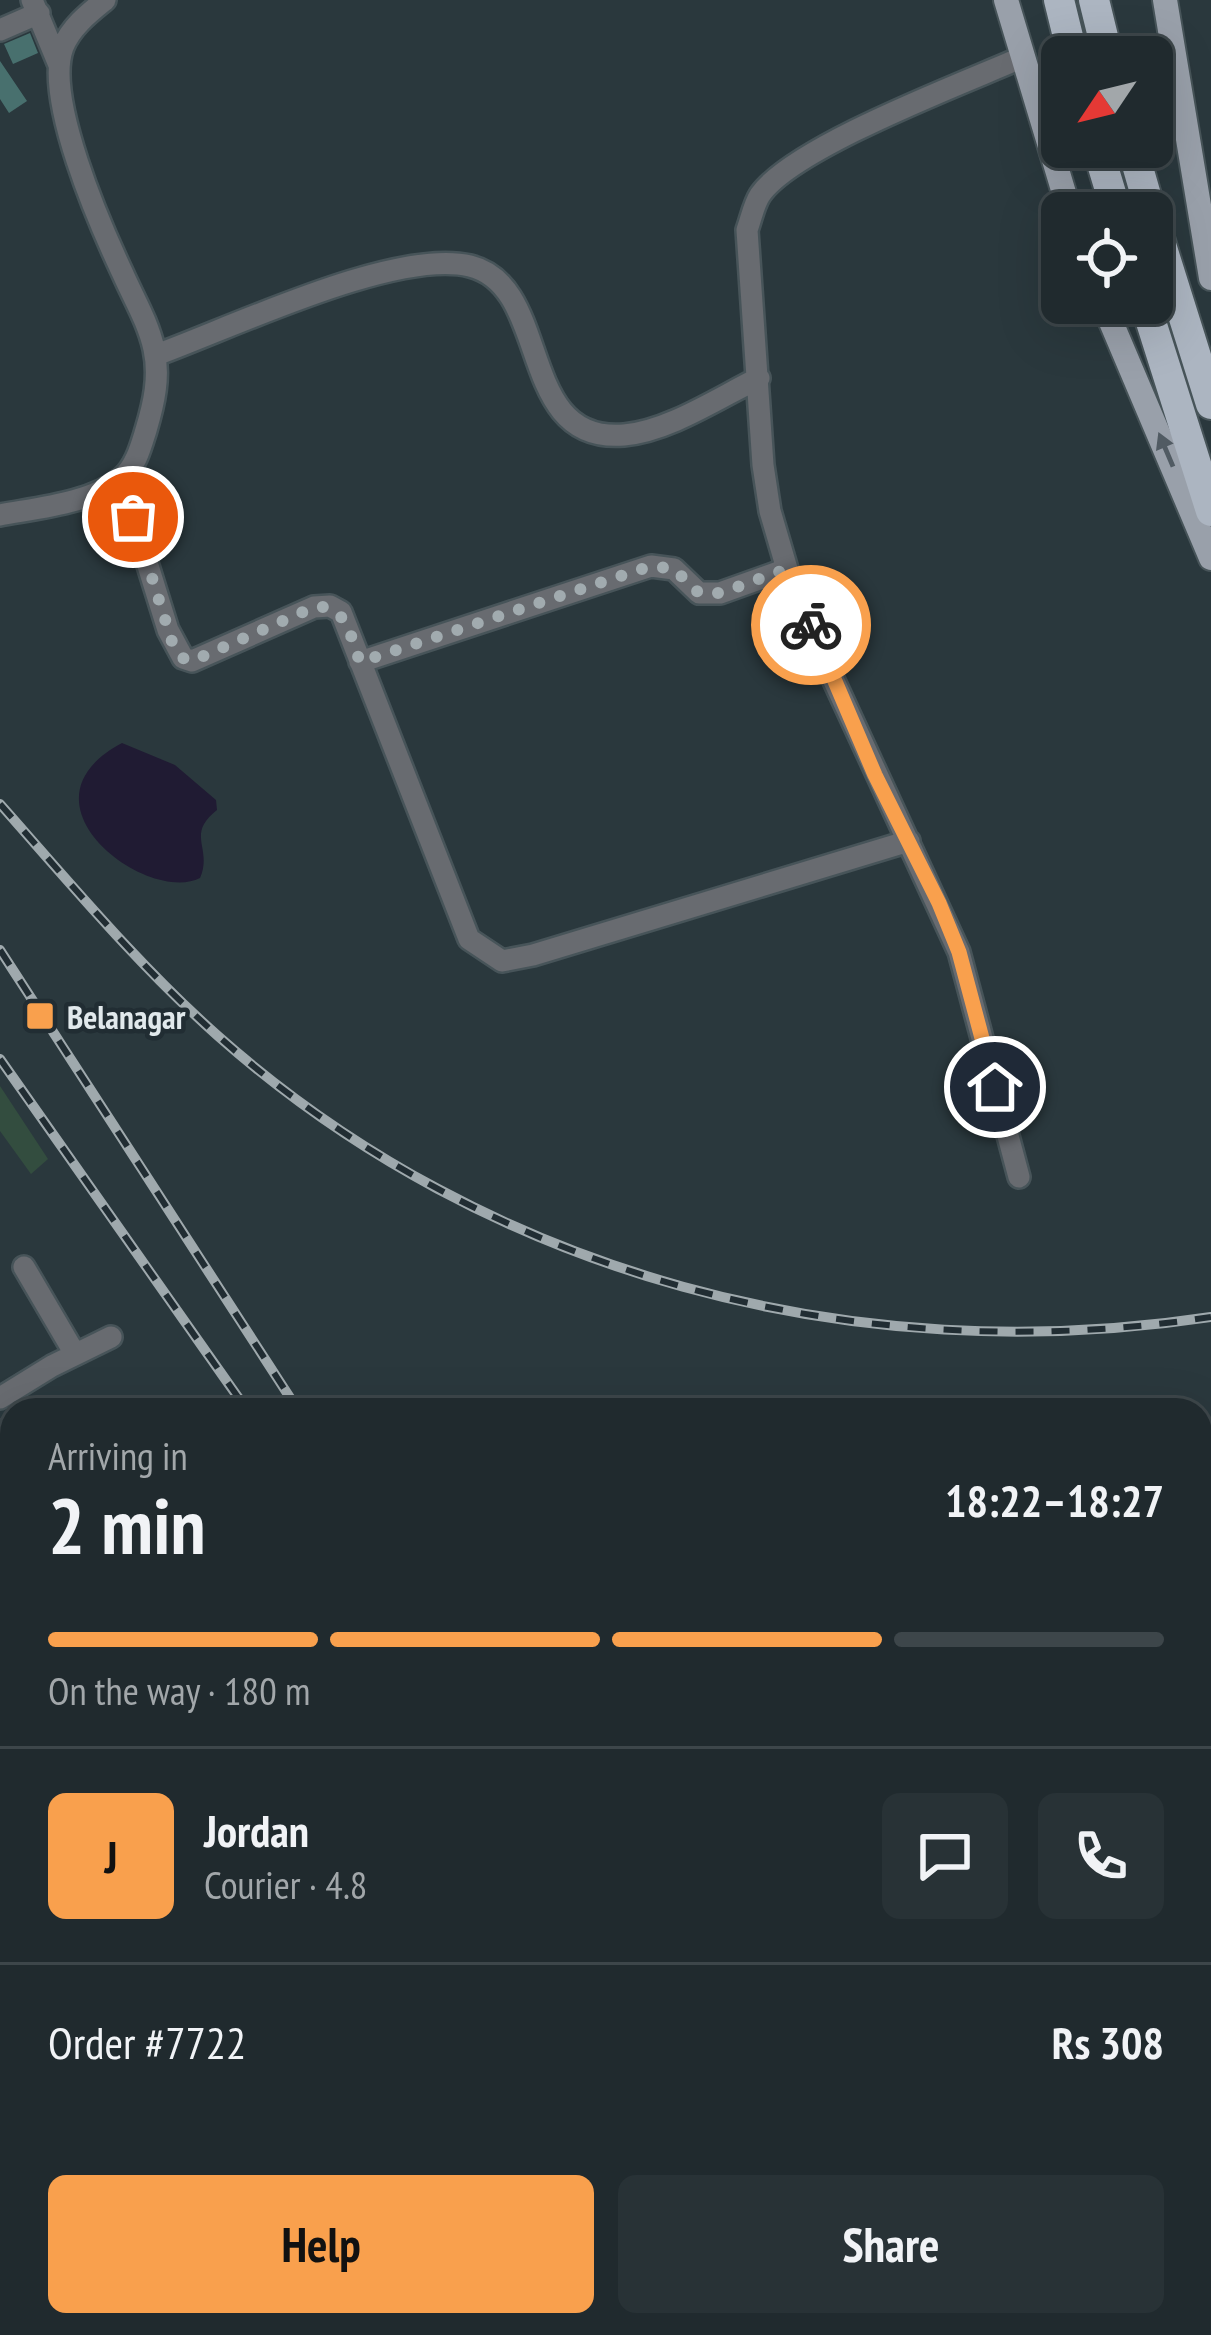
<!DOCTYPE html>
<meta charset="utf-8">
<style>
body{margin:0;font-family:"PT Sans Narrow",sans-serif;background:#283236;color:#f1f3f6;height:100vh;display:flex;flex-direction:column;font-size:45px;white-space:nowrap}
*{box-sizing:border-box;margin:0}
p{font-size:39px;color:#a2a7aa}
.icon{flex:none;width:66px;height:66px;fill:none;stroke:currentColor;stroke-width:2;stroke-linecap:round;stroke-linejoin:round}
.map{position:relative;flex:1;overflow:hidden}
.side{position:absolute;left:0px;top:1398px;width:1212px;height:939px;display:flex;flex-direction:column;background:#202a2e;border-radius:36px 36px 0 0;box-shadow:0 12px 48px #0002,0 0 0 3px #3d464a}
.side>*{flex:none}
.needle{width:78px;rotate:235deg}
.buttons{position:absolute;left:1041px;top:36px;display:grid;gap:24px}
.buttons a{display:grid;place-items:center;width:132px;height:132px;border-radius:18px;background:#202a2e;box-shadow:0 12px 48px #0002,0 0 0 3px #3d464a;font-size:60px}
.pin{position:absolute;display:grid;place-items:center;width:102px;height:102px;color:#fff;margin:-51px;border:6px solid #fff;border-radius:50%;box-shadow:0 3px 12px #0007}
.courier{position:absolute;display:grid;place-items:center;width:120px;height:120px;margin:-60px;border:9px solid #f9a04d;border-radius:50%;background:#fff;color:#222;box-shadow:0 3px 15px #0007}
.head em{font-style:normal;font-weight:700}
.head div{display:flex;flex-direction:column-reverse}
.head{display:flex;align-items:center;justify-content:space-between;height:204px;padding:0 48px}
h1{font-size:78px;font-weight:700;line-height:90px}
.bar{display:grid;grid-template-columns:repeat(4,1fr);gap:18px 12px;align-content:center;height:144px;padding:0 48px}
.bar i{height:15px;border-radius:9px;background:#3d464a}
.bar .active{background:#f9a04d}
.bar p{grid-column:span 4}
.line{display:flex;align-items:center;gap:30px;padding:0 48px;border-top:3px solid #3d464a}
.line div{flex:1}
.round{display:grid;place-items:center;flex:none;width:126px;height:126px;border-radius:18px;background:#283236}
.primary-button{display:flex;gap:24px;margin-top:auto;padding:24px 48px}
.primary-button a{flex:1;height:138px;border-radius:18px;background:#f9a04d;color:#111;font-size:48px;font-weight:700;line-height:138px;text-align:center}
.primary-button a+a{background:#283236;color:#f1f3f6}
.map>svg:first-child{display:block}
.green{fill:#334d3f}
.water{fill:#201b33}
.building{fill:#48706e}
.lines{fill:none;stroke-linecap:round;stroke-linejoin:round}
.minor-casing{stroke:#475459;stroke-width:26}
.major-casing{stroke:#475459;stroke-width:28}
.highway-casing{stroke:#475459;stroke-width:34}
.minor{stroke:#686b70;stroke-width:21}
.major{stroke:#99a0aa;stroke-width:24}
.highway{stroke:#acb5c1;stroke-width:30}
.rail-casing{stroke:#9fa9ad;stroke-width:10}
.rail{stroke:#212d33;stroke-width:6;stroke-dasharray:18;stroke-linecap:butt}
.oneway{fill:#515b63}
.done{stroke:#a1abaf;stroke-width:12;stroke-dasharray:0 21.6}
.route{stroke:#f9a04d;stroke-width:15}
.poi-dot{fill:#f9a04d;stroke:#212d33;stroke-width:4.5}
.labels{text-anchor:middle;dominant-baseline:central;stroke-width:9;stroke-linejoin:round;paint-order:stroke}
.poi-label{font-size:33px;font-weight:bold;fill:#e1e9ec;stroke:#212d33;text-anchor:start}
</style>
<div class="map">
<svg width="1211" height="2335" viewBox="0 0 1211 2335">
<rect width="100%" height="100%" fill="#2a383d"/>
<path class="green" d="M0,1086L48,1159L31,1174L0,1131Z"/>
<path class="water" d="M122,743L175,765L216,800L217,810C185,835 213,848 200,878C148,905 9,803 122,743Z"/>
<path class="building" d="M30,33L38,53L13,64L4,44Z
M0,61L27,101L9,113L0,99Z"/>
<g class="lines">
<g class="minor-casing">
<path id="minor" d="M32,0L59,65
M0,30L39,13
M156,355C231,328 396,248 470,266C553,286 515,444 624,435C669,431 718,398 759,378
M121,479L168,630L183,658L192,661L314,607L330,606L341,612L469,939L502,961L533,955L909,841
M0,515C37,508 92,503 122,478C136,466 141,446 146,430C154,403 160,377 154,349C148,322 134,299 123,274C100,225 44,98 63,47C71,27 89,13 105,0
M360,662L651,566L674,569L699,593H720L787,569
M1019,1177L959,952L834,681L787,569L770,511L763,465L747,230C751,219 754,204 760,195C793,147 964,83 1023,57
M24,1267L75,1354
M0,1398L52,1366L111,1337
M0,1434L10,1428
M0,1546L12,1539
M0,1619L12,1632
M0,1677L12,1683
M0,1771L12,1758
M0,1848L12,1871
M494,2325L507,2335"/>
</g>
<g class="major-casing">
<path id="major" d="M1006,0L1070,213
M1165,0L1211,278
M1103,303L1211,558"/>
</g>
<g class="highway-casing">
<path id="highway" d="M1059,0L1073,57
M1094,0L1108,57
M1097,147L1117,213
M1132,147L1151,213
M1152,216L1211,404
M1145,303L1211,511"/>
</g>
<use href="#minor" class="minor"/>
<use href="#major" class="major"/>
<use href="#highway" class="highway"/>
<g class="rail-casing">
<path id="rail" d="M0,804C70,883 138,965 218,1036C489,1276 856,1371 1211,1317
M0,950L298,1410
M0,1059L247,1410
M852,2325L859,2335
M874,2325L880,2335"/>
</g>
<use href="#rail" class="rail"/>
</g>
<defs><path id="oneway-solid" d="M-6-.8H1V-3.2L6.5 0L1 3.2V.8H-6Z" transform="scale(3)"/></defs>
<use class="oneway" href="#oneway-solid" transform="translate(1166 450) rotate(-113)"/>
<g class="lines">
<path class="done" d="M133,517L174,648L183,658L192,661L314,607C347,604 350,636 360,662L651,566L674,569L699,593H720L787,569L811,625"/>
<path class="route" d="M811,625L875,775L939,903L959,952L995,1087"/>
</g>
<rect class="poi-dot" x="25" y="1001" width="30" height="30" rx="6"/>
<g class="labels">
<g class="poi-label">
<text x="67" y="1016">Belanagar</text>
</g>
</g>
</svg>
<div class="buttons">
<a><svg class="needle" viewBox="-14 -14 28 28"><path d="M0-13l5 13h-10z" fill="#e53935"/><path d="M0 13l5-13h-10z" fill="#a2a7aa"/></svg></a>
<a><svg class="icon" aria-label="locate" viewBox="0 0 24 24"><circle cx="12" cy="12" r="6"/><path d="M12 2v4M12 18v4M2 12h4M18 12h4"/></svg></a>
</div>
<div class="pin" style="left:133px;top:517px;background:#ea580c"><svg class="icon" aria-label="bag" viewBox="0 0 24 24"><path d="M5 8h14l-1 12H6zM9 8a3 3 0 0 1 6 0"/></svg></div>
<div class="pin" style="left:995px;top:1087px;background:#1f2937"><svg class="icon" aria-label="home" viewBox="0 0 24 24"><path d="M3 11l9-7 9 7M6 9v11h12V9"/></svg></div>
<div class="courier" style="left:811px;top:625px"><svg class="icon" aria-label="bike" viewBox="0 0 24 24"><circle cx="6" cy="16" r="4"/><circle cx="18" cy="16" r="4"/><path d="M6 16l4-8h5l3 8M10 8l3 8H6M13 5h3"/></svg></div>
<section class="side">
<div class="head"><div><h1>2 min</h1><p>Arriving in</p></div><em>18:22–18:27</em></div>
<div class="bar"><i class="active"></i><i class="active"></i><i class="active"></i><i></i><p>On the way · 180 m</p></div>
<div class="line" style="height:216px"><b class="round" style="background:#f9a04d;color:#111">J</b><div><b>Jordan</b><p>Courier · 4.8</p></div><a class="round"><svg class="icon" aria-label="chat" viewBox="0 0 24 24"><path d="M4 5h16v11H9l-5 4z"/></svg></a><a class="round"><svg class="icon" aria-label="phone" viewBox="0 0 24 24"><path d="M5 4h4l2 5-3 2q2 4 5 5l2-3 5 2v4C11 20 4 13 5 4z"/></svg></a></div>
<div class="line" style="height:156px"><div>Order #7722</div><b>Rs 308</b></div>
<div class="primary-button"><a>Help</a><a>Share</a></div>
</section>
</div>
